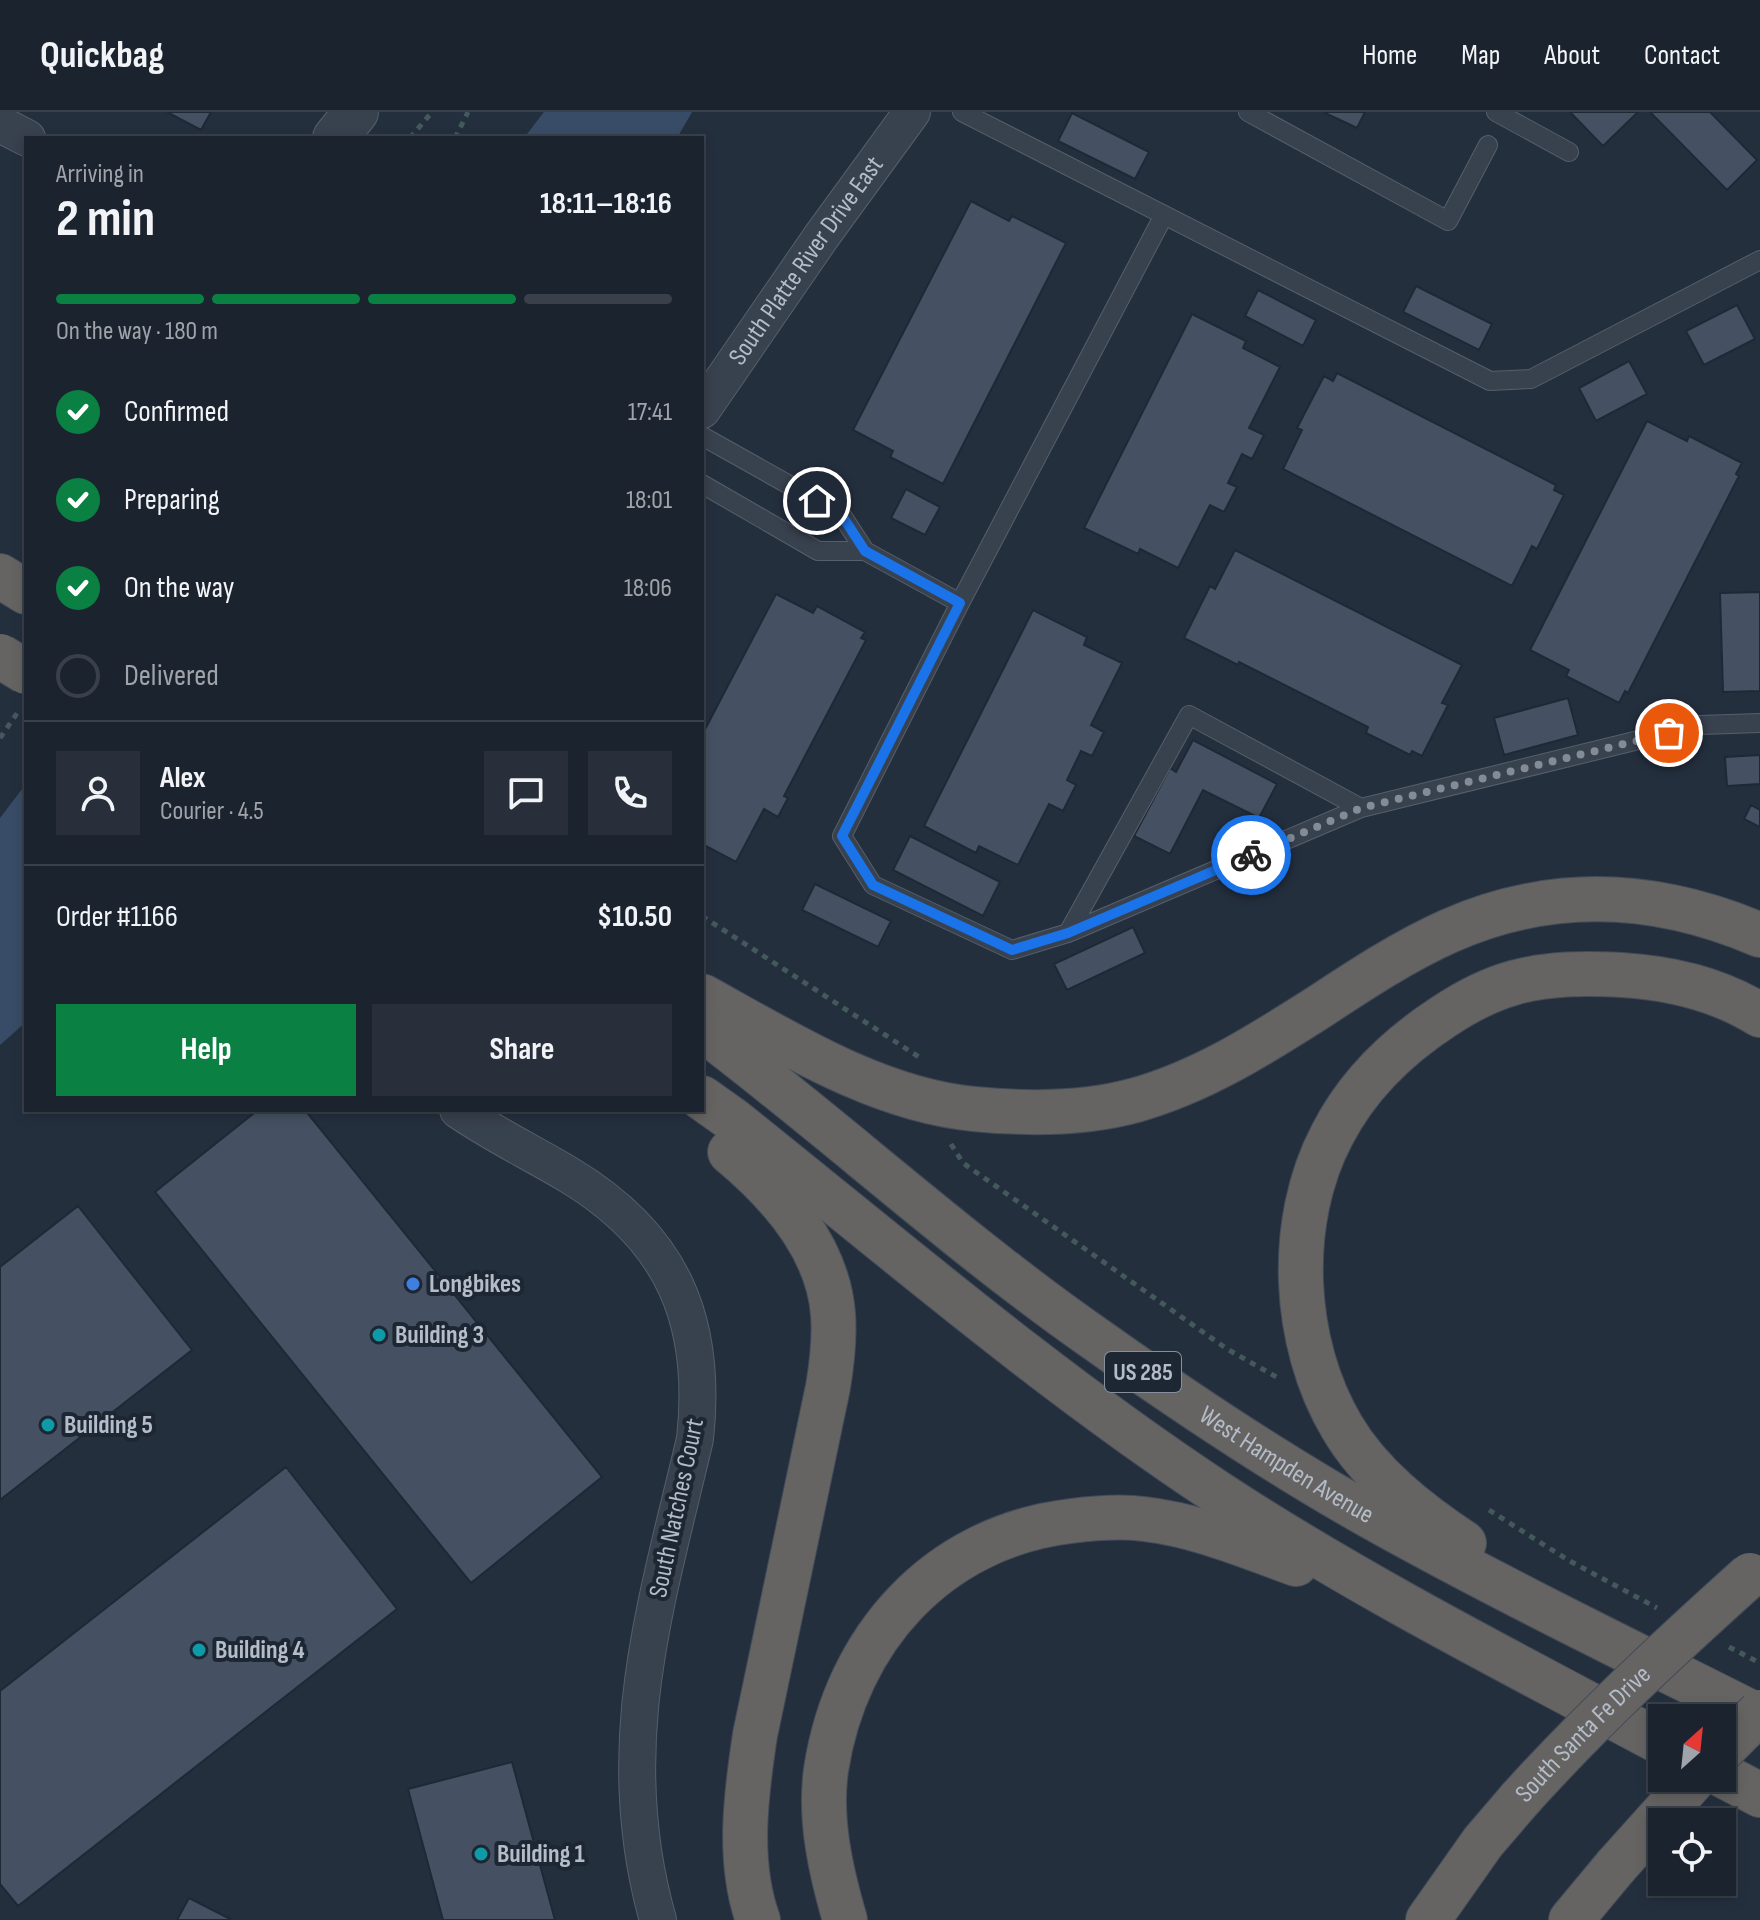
<!DOCTYPE html>
<meta charset="utf-8">
<style>
body{margin:0;font-family:"Sofia Sans Condensed",sans-serif;background:#282f3a;color:#f1f3f6;height:100vh;display:flex;flex-direction:column;font-size:30px;white-space:nowrap}
*{box-sizing:border-box;margin:0}
p{font-size:26px;color:#a0a4aa}
.icon{flex:none;width:44px;height:44px;fill:none;stroke:currentColor;stroke-width:2;stroke-linecap:round;stroke-linejoin:round}
.map{position:relative;flex:1;overflow:hidden}
.sheet{position:absolute;left:24px;top:24px;width:680px;height:976px;display:flex;flex-direction:column;background:#1b232e;border-radius:0px;box-shadow:0 4px 12px #0003,0 0 0 2px #39404a}
.sheet>*{flex:none}
.needle{width:52px;rotate:27deg}
.fabs{position:absolute;left:1648px;top:1592px;display:grid;gap:16px}
.fabs a{display:grid;place-items:center;width:88px;height:88px;border-radius:0px;background:#1b232e;box-shadow:0 4px 12px #0003,0 0 0 2px #39404a;font-size:40px}
.pin{position:absolute;display:grid;place-items:center;width:68px;height:68px;color:#fff;margin:-34px;border:4px solid #fff;border-radius:50%;box-shadow:0 2px 8px #0007}
.courier{position:absolute;display:grid;place-items:center;width:80px;height:80px;margin:-40px;border:6px solid #1a73e8;border-radius:50%;background:#fff;color:#222;box-shadow:0 2px 10px #0007}
.head em{font-style:normal;font-weight:700}
.head div{display:flex;flex-direction:column-reverse}
.head{display:flex;align-items:center;justify-content:space-between;height:136px;padding:0 32px}
h1{font-size:52px;font-weight:700;line-height:60px}
.bar{display:grid;grid-template-columns:repeat(4,1fr);gap:12px 8px;align-content:center;height:96px;padding:0 32px}
.bar i{height:10px;border-radius:6px;background:#39404a}
.bar .selected{background:#0b8043}
.bar p{grid-column:span 4}
.line{display:flex;align-items:center;gap:20px;padding:0 32px;border-top:2px solid #39404a}
.line div{flex:1}
.round{display:grid;place-items:center;flex:none;width:84px;height:84px;border-radius:0px;background:#282f3a}
ol{padding:0 32px;list-style:none}
li{display:flex;align-items:center;gap:24px;height:88px}
li p{margin-inline-start:auto}
li .icon{padding:8px;border-radius:50%;background:#0b8043;color:#fff;stroke-width:4}
li:last-child{color:#a0a4aa}
li i{width:44px;height:44px;border:4px solid #39404a;border-radius:50%}
.button{display:flex;gap:16px;margin-top:auto;padding:16px 32px}
.button a{flex:1;height:92px;border-radius:0px;background:#0b8043;color:#fff;font-size:32px;font-weight:700;line-height:92px;text-align:center}
.button a+a{background:#282f3a;color:#f1f3f6}
header{display:flex;align-items:center;gap:48px;box-sizing:border-box;height:112px;padding:0 40px;background:#1b232e;border-bottom:2px solid #39404a}
header strong{font-size:38px}
nav{display:flex;gap:44px;margin-inline-start:auto;font-size:28px}
.map>svg:first-child{display:block}
.water{fill:#394c67}
.building{fill:#455162;stroke:#1f2835;stroke-width:2}
.lines{fill:none;stroke-linecap:round;stroke-linejoin:round}
.service-casing{stroke:#565f6c;stroke-width:20}
.minor-casing{stroke:#565f6c;stroke-width:38}
.tertiary-casing{stroke:#565f6c;stroke-width:46}
.trunk-casing{stroke:#434c59;stroke-width:46}
.path{stroke:#44595c;stroke-width:5;stroke-dasharray:6 6;stroke-linecap:butt}
.service{stroke:#38414e;stroke-width:18}
.minor{stroke:#38414e;stroke-width:36}
.tertiary{stroke:#38414e;stroke-width:44}
.trunk{stroke:#656462;stroke-width:44}
.trunk-bridge-casing{stroke:#434c59;stroke-width:46;stroke-linecap:butt}
.trunk-bridge{stroke:#656462;stroke-width:44}
.done{stroke:#828b98;stroke-width:8;stroke-dasharray:0 14.4}
.route{stroke:#1a73e8;stroke-width:10}
.shop-dot{fill:#3f7fe0;stroke:#1d2633;stroke-width:3}
.culture-dot{fill:#0f9aa8;stroke:#1d2633;stroke-width:3}
.labels{text-anchor:middle;dominant-baseline:central;stroke-width:8;stroke-linejoin:round;paint-order:stroke}
.shield{fill:#1d2633;stroke:#878f9c;stroke-width:2}
.shield-label{font-size:24px;font-weight:bold;fill:#b4bcc9}
.street-label{font-size:26px;fill:#b4bcc9;stroke:#1d2633}
.poi-label{font-size:26px;font-weight:bold;fill:#b4bcc9;stroke:#1d2633;text-anchor:start}
</style>
<header>
<strong>Quickbag</strong>
<nav><a>Home</a><a>Map</a><a>About</a><a>Contact</a></nav>
</header>
<div class="map">
<svg width="1760" height="1808" viewBox="0 0 1760 1808">
<rect width="100%" height="100%" fill="#242f3e"/>
<path class="water" d="M544,0H692L677,26H524Z
M26,672V910L0,933V706Z"/>
<path class="building" d="M167,0H211L201,18Z
M1323,0H1365L1357,16Z
M1570,0H1638L1603,34Z
M1650,0H1710L1757,48L1727,78Z
M1072,1L1149,40L1135,67L1058,29Z
M971,89L1009,109L1012,104L1066,131L943,372L890,345L893,339L853,318Z
M1416,174L1492,212L1479,238L1403,200Z
M1258,178L1316,208L1303,234L1245,204Z
M1737,193L1755,227L1704,253L1686,219Z
M1192,202L1246,229L1243,236L1280,255L1249,316L1264,323L1252,347L1242,342L1228,371L1237,375L1224,400L1210,393L1178,456L1140,437L1138,442L1084,416Z
M1629,249L1647,282L1596,309L1579,276Z
M1337,261L1556,373L1554,378L1564,383L1537,437L1532,434L1512,474L1283,357L1302,318L1297,316L1324,264L1333,269Z
M1647,309L1687,329L1689,324L1742,351L1736,362L1739,364L1628,581L1625,579L1619,591L1566,564L1569,558L1530,538Z
M906,377L940,395L925,423L891,406Z
M1235,438L1462,553L1442,591L1448,593L1422,644L1412,639L1410,643L1366,621L1368,615L1239,550L1238,553L1184,526L1210,474L1215,477Z
M1760,480V579L1723,580L1720,481Z
M776,482L813,501L817,494L865,520L861,526L866,528L784,684L788,686L778,705L764,697L736,750L702,732V623Z
M1033,498L1087,525L1084,533L1122,551L1091,613L1104,620L1092,644L1081,639L1067,668L1076,673L1063,699L1049,692L1018,753L979,734L976,741L924,714Z
M1568,586L1578,623L1504,643L1494,606Z
M1193,628L1277,672L1259,706L1203,678L1170,742L1134,724L1170,656L1176,660Z
M1760,643V672L1727,674L1725,645Z
M1751,693L1760,698V715L1744,707Z
M910,724L1000,770L983,804L893,758Z
M815,772L891,809L878,835L802,798Z
M1133,815L1145,841L1067,878L1054,852Z
M258,998H305L602,1365L471,1471L155,1080Z
M78,1094L192,1238L0,1388V1155Z
M286,1355L397,1497L18,1794L0,1772V1579Z
M512,1650L555,1808H443L408,1677Z
M189,1786L232,1808H177Z"/>
<g class="lines">
<g class="service-casing">
<path id="service" d="M962,0L1490,269L1531,267L1760,148
M1248,0L1448,109L1488,33
M1496,0L1569,40
M702,324L841,402L865,439H818L702,372
M865,439L960,491L1164,103
M960,491L842,724L873,773L1012,838L1068,821L1189,603L1361,696L1068,821
M1361,696L1700,613L1760,611"/>
</g>
<g class="minor-casing">
<g id="minor">
<path d="M0,12L27,26"/>
<path id="s1" d="M702,298L821,125L912,0"/>
<path d="M458,998C493,1022 532,1041 569,1063C672,1125 708,1208 695,1327C656,1493 609,1636 658,1808"/>
</g>
</g>
<g class="tertiary-casing">
<path id="tertiary" d="M335,26L356,0"/>
</g>
<g class="trunk-casing">
<g id="trunk">
<path d="M0,464L26,480"/>
<path d="M702,884C786,930 877,988 974,997C1026,1002 1086,1002 1136,988C1203,969 1261,932 1319,895C1360,868 1404,839 1449,819C1553,773 1657,779 1760,823"/>
<path id="s2" d="M702,917C836,1018 959,1132 1097,1228C1190,1294 1286,1358 1386,1413C1509,1481 1635,1542 1760,1605"/>
<path d="M702,986L733,1008C892,1135 1048,1269 1218,1381C1360,1474 1512,1551 1662,1631"/>
<path d="M730,1040C778,1080 828,1136 833,1202C835,1227 832,1251 828,1275L755,1623C746,1682 737,1750 758,1808"/>
<path d="M1464,1431C1419,1401 1370,1363 1342,1315C1292,1231 1286,1110 1332,1023C1357,974 1397,935 1443,905C1464,891 1488,878 1513,871C1548,861 1585,861 1622,863C1671,866 1718,877 1760,903"/>
<path d="M1722,1663L1760,1683"/>
<path d="M845,1808C831,1760 819,1708 826,1658C846,1527 937,1425 1071,1409C1095,1406 1121,1404 1144,1407C1197,1413 1246,1434 1296,1452"/>
<path d="M1428,1808L1483,1730L1519,1688"/>
<path d="M1571,1808L1616,1754"/>
</g>
</g>
<path class="path" d="M410,26L432,0
M455,26L468,0
M0,626L20,597
M702,804L919,945
M951,1032L963,1051L1227,1237L1280,1267
M1489,1398L1568,1448L1657,1496
M1729,1535L1760,1551"/>
<use href="#service" class="service"/>
<use href="#minor" class="minor"/>
<use href="#tertiary" class="tertiary"/>
<use href="#trunk" class="trunk"/>
<g class="trunk-bridge-casing">
<g id="trunk-bridge">
<path d="M0,544L26,560"/>
<path d="M1722,1638L1760,1600"/>
<path id="s3" d="M1519,1688C1591,1608 1670,1535 1750,1463"/>
<path d="M1616,1754L1695,1666"/>
</g>
</g>
<use href="#trunk-bridge" class="trunk-bridge"/>
</g>
<g class="lines">
<path class="done" d="M1251,743L1361,696L1669,621"/>
<path class="route" d="M817,389L841,402L865,439L960,491L842,724L873,773L1012,838L1068,821L1251,743"/>
</g>
<circle class="shop-dot" cx="413" cy="1172" r="8"/>
<g class="culture-dot">
<circle cx="379" cy="1223" r="8"/>
<circle cx="48" cy="1313" r="8"/>
<circle cx="199" cy="1538" r="8"/>
<circle cx="481" cy="1742" r="8"/>
</g>
<g class="labels">
<rect class="shield" x="1105" y="1240" width="76" height="40" rx="6"/>
<g class="shield-label">
<text x="1143" y="1260">US 285</text>
</g>
<g class="street-label">
<text stroke="none"><textPath href="#s1" startOffset="182">South Platte River Drive East</textPath></text>
<text stroke="none"><textPath href="#s2" startOffset="730">West Hampden Avenue</textPath></text>
<text transform="translate(677 1396) rotate(-78)">South Natches Court</text>
<text stroke="none"><textPath href="#s3" startOffset="92">South Santa Fe Drive</textPath></text>
</g>
<g class="poi-label">
<text x="429" y="1172">Longbikes</text>
<text x="395" y="1223">Building 3</text>
<text x="64" y="1313">Building 5</text>
<text x="215" y="1538">Building 4</text>
<text x="497" y="1742">Building 1</text>
</g>
</g>
</svg>
<div class="fabs">
<a><svg class="needle" viewBox="-14 -14 28 28"><path d="M0-13l5 13h-10z" fill="#e53935"/><path d="M0 13l5-13h-10z" fill="#a0a4aa"/></svg></a>
<a><svg class="icon" aria-label="locate" viewBox="0 0 24 24"><circle cx="12" cy="12" r="6"/><path d="M12 2v4M12 18v4M2 12h4M18 12h4"/></svg></a>
</div>
<div class="pin" style="left:1669px;top:621px;background:#ea580c"><svg class="icon" aria-label="bag" viewBox="0 0 24 24"><path d="M5 8h14l-1 12H6zM9 8a3 3 0 0 1 6 0"/></svg></div>
<div class="pin" style="left:817px;top:389px;background:#1f2937"><svg class="icon" aria-label="home" viewBox="0 0 24 24"><path d="M3 11l9-7 9 7M6 9v11h12V9"/></svg></div>
<div class="courier" style="left:1251px;top:743px"><svg class="icon" aria-label="bike" viewBox="0 0 24 24"><circle cx="6" cy="16" r="4"/><circle cx="18" cy="16" r="4"/><path d="M6 16l4-8h5l3 8M10 8l3 8H6M13 5h3"/></svg></div>
<section class="sheet">
<div class="head"><div><h1>2 min</h1><p>Arriving in</p></div><em>18:11–18:16</em></div>
<div class="bar"><i class="selected"></i><i class="selected"></i><i class="selected"></i><i></i><p>On the way · 180 m</p></div>
<ol>
<li><svg class="icon" aria-label="check" viewBox="0 0 24 24"><path d="M5 12l5 5 9-10"/></svg>Confirmed<p>17:41</p></li>
<li><svg class="icon" aria-label="check" viewBox="0 0 24 24"><path d="M5 12l5 5 9-10"/></svg>Preparing<p>18:01</p></li>
<li><svg class="icon" aria-label="check" viewBox="0 0 24 24"><path d="M5 12l5 5 9-10"/></svg>On the way<p>18:06</p></li>
<li><i></i>Delivered</li>
</ol>
<div class="line" style="height:144px"><a class="round"><svg class="icon" aria-label="person" viewBox="0 0 24 24"><circle cx="12" cy="8" r="4"/><path d="M4 21q1-7 8-7t8 7"/></svg></a><div><b>Alex</b><p>Courier · 4.5</p></div><a class="round"><svg class="icon" aria-label="chat" viewBox="0 0 24 24"><path d="M4 5h16v11H9l-5 4z"/></svg></a><a class="round"><svg class="icon" aria-label="phone" viewBox="0 0 24 24"><path d="M5 4h4l2 5-3 2q2 4 5 5l2-3 5 2v4C11 20 4 13 5 4z"/></svg></a></div>
<div class="line" style="height:104px"><div>Order #1166</div><b>$10.50</b></div>
<div class="button"><a>Help</a><a>Share</a></div>
</section>
</div>
